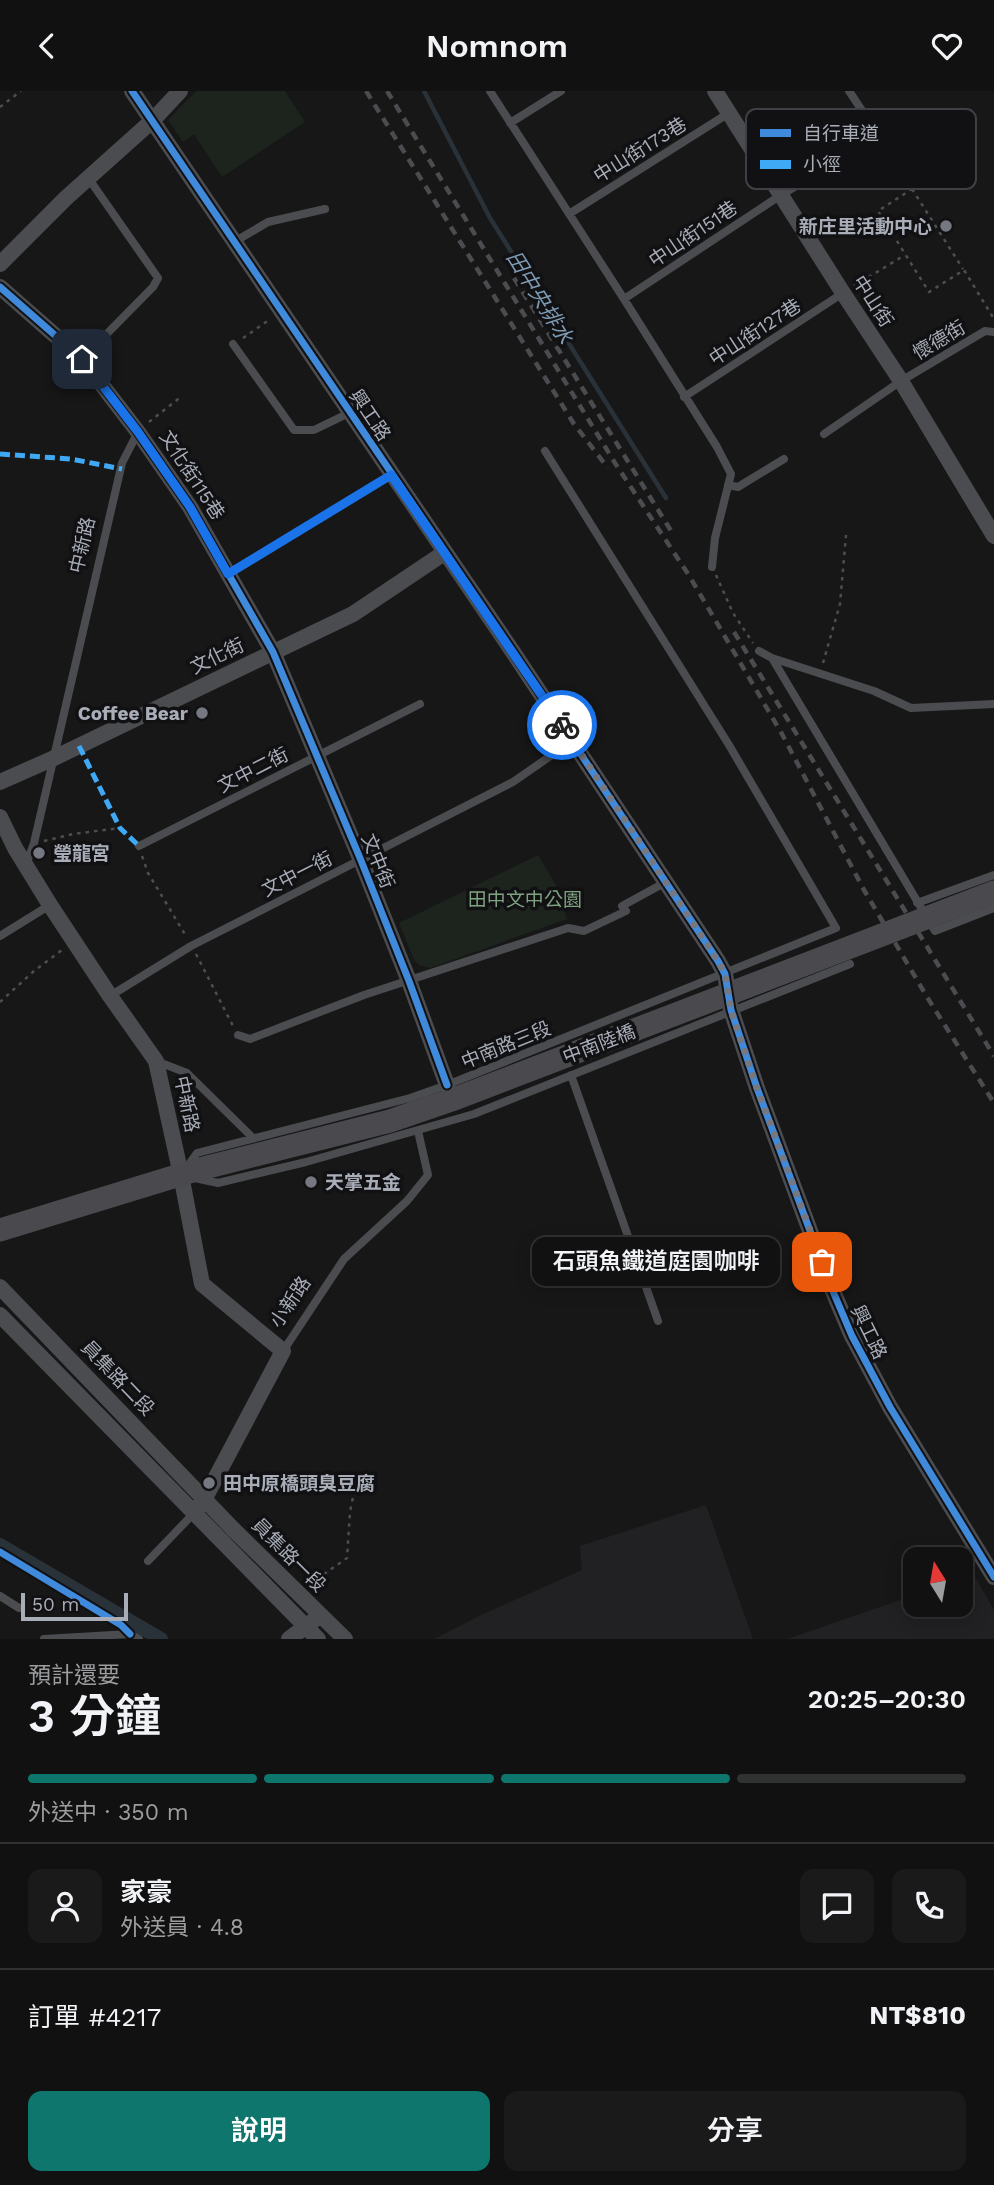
<!DOCTYPE html>
<html lang="zh-TW">
<meta charset="utf-8">
<style>
body{margin:0;font-family:"Work Sans","Noto Sans TC",sans-serif;background:#1a1a1a;color:#f1f3f6;height:100vh;display:flex;flex-direction:column;font-size:26px;white-space:nowrap}
*{box-sizing:border-box;margin:0}
p{font-size:23px;color:#9c9d9f}
.icon{flex:none;width:38px;height:38px;fill:none;stroke:currentColor;stroke-width:2;stroke-linecap:round;stroke-linejoin:round}
.map{position:relative;height:1548px;overflow:hidden}
.sheet{display:flex;flex-direction:column;background:#111;flex:1}
.sheet>*{flex:none}
.needle{width:46px;rotate:349deg}
.controls{position:absolute;left:903px;top:1456px;display:grid;gap:14px}
.controls a{display:grid;place-items:center;width:70px;height:70px;border-radius:14px;background:#111;box-shadow:0 4px 18px #0003,0 0 0 2px #303131;font-size:35px}
.scale{position:absolute;left:21px;bottom:18px;width:107px;box-sizing:border-box;padding-left:7px;border:4px solid #a8adb8;border-top:0;font-size:19px;line-height:24px;white-space:nowrap;color:#a8adb8;-webkit-text-stroke:5px #111113;paint-order:stroke}
.pin{position:absolute;display:grid;place-items:center;width:60px;height:60px;color:#fff;margin:-30px;border-radius:14px;box-shadow:0 4px 10px #0006}
.courier{position:absolute;display:grid;place-items:center;width:70px;height:70px;margin:-35px;border:5px solid #1a73e8;border-radius:50%;background:#fff;color:#222;box-shadow:0 2px 9px #0007}
.bubble{position:absolute;height:49px;border-radius:14px;background:#111;box-shadow:0 4px 18px #0003,0 0 0 2px #303131;font-size:23px;font-weight:600;line-height:49px;text-align:center}
.headline em{font-style:normal;font-weight:600}
.headline div{display:flex;flex-direction:column-reverse}
.headline{display:flex;align-items:center;justify-content:space-between;height:119px;padding:0 28px}
h1{font-size:46px;font-weight:600;line-height:52px}
.bar{display:grid;grid-template-columns:repeat(4,1fr);gap:10px 7px;align-content:center;height:84px;padding:0 28px}
.bar i{height:9px;border-radius:5px;background:#303131}
.bar .selected{background:#0f766e}
.bar p{grid-column:span 4}
.line{display:flex;align-items:center;gap:18px;padding:0 28px;border-top:2px solid #303131}
.line div{flex:1}
.round{display:grid;place-items:center;flex:none;width:74px;height:74px;border-radius:14px;background:#1a1a1a}
.primary-button{display:flex;gap:14px;margin-top:auto;padding:14px 28px}
.primary-button a{flex:1;height:80px;border-radius:14px;background:#0f766e;color:#fff;font-size:28px;font-weight:600;line-height:80px;text-align:center}
.primary-button a+a{background:#1a1a1a;color:#f1f3f6}
header{display:flex;justify-content:space-between;align-items:center;height:91px;padding:0 28px;background:#111;font-size:32px;font-weight:600}
.map>svg:first-child{display:block}
.built{fill:#212123}
.green{fill:#1d241e}
.lines{fill:none;stroke-linecap:round;stroke-linejoin:round}
.stream{stroke:#2a3239;stroke-width:4.5}
.canal{stroke:#2a3239;stroke-width:14}
.path{stroke:#4d4e52;stroke-width:2.5;stroke-dasharray:3.5 5;stroke-linecap:butt}
.service{stroke:#4b4c50;stroke-width:8}
.minor{stroke:#4b4c50;stroke-width:16}
.secondary{stroke:#4a4a4e;stroke-width:23}
.rail{stroke:#4b4c4f;stroke-width:4.5;stroke-dasharray:9 7;stroke-linecap:butt}
.secondary-bridge{stroke:#4a4a4e;stroke-width:23}
.quiet{stroke:#3fa9f5;stroke-width:5;stroke-dasharray:10 5;stroke-linecap:butt}
.cycleway-casing{stroke:#111113;stroke-width:11}
.cycleway{stroke:#408adc;stroke-width:7}
.done{stroke:#757880;stroke-width:7;stroke-dasharray:0 12.6}
.route{stroke:#1a73e8;stroke-width:9}
.poi-dot{fill:#757880;stroke:#111113;stroke-width:2.5}
.labels{text-anchor:middle;dominant-baseline:central;stroke-width:7;stroke-linejoin:round;paint-order:stroke}
.street-label{font-size:19px;fill:#a8adb8;stroke:#111113}
.poi-label{font-size:19px;font-weight:bold;fill:#a8adb8;stroke:#111113;text-anchor:start}
.park-label{font-size:19px;fill:#7fa381;stroke:#111113}
.water-label{font-size:21px;font-style:italic;fill:#7f9bb3;stroke:#111113}
.key{fill:#111113;stroke:#3e4045;stroke-width:2}
.key-label{font-size:19px;fill:#a8adb8}
</style>
<header><svg class="icon" aria-label="back" viewBox="0 0 24 24"><path d="M15 5l-7 7 7 7"/></svg>Nomnom<svg class="icon" aria-label="heart" viewBox="0 0 24 24"><path d="M12 20l-8-8c-3-5 5-10 8-4 3-6 11-1 8 4z"/></svg></header>
<div class="map">
<svg width="994" height="1548" viewBox="0 0 994 1548">
<rect width="100%" height="100%" fill="#171717"/>
<path class="built" d="M706,1414L753,1548H434L481,1524L582,1479L580,1455Z
M974,1484L994,1519V1548H787L915,1504V1514H961V1488Z"/>
<path class="green" d="M196,0H285L305,31L222,86L194,43L183,51L168,29Z
M538,764L556,794L567,828L430,877L419,874L414,869L399,832Z"/>
<g class="lines">
<path class="stream" d="M424,0L490,127L666,407"/>
<path class="canal" d="M0,1454L161,1548"/>
<path class="path" d="M0,16L21,0
M885,54L912,98L878,120L929,201L964,179L994,228
M912,98L963,178
M854,195L905,164
M243,247L269,229
M149,331L182,305
M716,484L733,522L753,552
M823,572L840,513L846,444
M44,750L73,743L120,737
M142,765L148,782L186,845
M196,863L233,935
M0,911L34,880L62,859
M310,1493L347,1467L350,1421L354,1401"/>
<path class="service" d="M490,0L624,208L717,356L731,383L715,447L712,476
M510,32L561,0
M569,123L729,22
M234,151L268,131L325,118
M624,208L781,104L879,45L849,0
M233,253L294,339H314L349,322
M82,268L153,196L158,187L89,88
M684,306L843,202
M824,343L901,290L985,240L994,241
M728,394L738,396L784,368
M228,483L391,384
M759,560L772,567L935,840L994,817
M772,567L874,600L911,617L994,613
M139,755L420,613
M26,774L34,752L122,372L138,341
M917,812L994,784
M0,845L50,814
M110,905L191,855L513,691L572,650
M238,944L250,948L364,904L568,837L584,840L626,820L622,815L666,791
M156,970L187,982L253,1047
M571,984L658,1230
M187,1076L197,1062L410,1007L447,994L836,837L729,654L545,360
M195,1087L218,1092L306,1071L474,1023L850,873
M283,1260L344,1168L407,1110L428,1084L418,1040
M148,1470L194,1422
M0,1505L19,1517
M44,1548L130,1543L139,1548"/>
<path class="minor" d="M132,0L513,561L718,870L725,883L731,919L757,997L829,1191L852,1245L890,1316L994,1486
M715,0L843,202L901,290L994,445
M0,173L66,107L153,29L180,0
M0,196L82,268L138,341L190,416L273,561L360,767L409,890L447,994
M0,691L52,668L353,523L444,462
M0,726L15,757L50,814L110,905L156,970L181,1084L202,1193L283,1260L205,1407L194,1422
M0,1196L233,1438L345,1548
M0,1224L318,1548
M289,1548L313,1530"/>
<path class="secondary" d="M0,1139L196,1079"/>
<path class="rail" d="M366,0L574,333L608,377
M387,0L615,372L690,486L782,643L864,799L927,906L994,1012
M514,187L673,443
M734,541L994,965"/>
<path class="secondary-bridge" d="M196,1079L390,1030L457,1007L994,801"/>
<path class="quiet" d="M0,363L71,368L122,378
M79,655L120,737L139,755"/>
<g class="cycleway-casing">
<path id="cycleway" d="M132,0L513,561L718,870L725,883L731,919L757,997L829,1191L852,1245L890,1316L994,1486
M0,196L82,268L138,341L190,416L273,561L360,767L409,890L447,994
M0,1461L121,1534L130,1543"/>
</g>
<use href="#cycleway" class="cycleway"/>
</g>
<g class="lines">
<path class="done" d="M562,634L718,870L725,883L731,919L757,997L822,1171"/>
<path class="route" d="M82,268L138,341L190,416L228,483L391,384L562,634"/>
</g>
<g class="poi-dot">
<circle cx="946" cy="135" r="7"/>
<circle cx="202" cy="622" r="7"/>
<circle cx="39" cy="762" r="7"/>
<circle cx="311" cy="1091" r="7"/>
<circle cx="209" cy="1392" r="7"/>
</g>
<g class="labels">
<g class="street-label">
<text transform="translate(640 59) rotate(-32)">中山街173巷</text>
<text transform="translate(693 143) rotate(-34)">中山街151巷</text>
<text transform="translate(873 210) rotate(57)">中山街</text>
<text transform="translate(755 241) rotate(-33)">中山街127巷</text>
<text transform="translate(939 249) rotate(-31)">懷德街</text>
<text transform="translate(370 324) rotate(56)">興工路</text>
<text transform="translate(192 384) rotate(57)">文化街115巷</text>
<text transform="translate(82 454) rotate(-77)">中新路</text>
<text transform="translate(217 565) rotate(-26)">文化街</text>
<text transform="translate(253 679) rotate(-27)">文中二街</text>
<text transform="translate(378 770) rotate(68)">文中街</text>
<text transform="translate(297 783) rotate(-27)">文中一街</text>
<text transform="translate(599 953) rotate(-21)">中南陸橋</text>
<text transform="translate(506 954) rotate(-22)">中南路三段</text>
<text transform="translate(187 1013) rotate(78)">中新路</text>
<text transform="translate(290 1211) rotate(-56)">小新路</text>
<text transform="translate(869 1241) rotate(64)">興工路</text>
<text transform="translate(118 1287) rotate(46)">員集路二段</text>
<text transform="translate(289 1464) rotate(45)">員集路一段</text>
</g>
<g class="poi-label">
<text x="932" y="135" text-anchor="end">新庄里活動中心</text>
<text x="188" y="622" text-anchor="end">Coffee Bear</text>
<text x="53" y="762">瑩龍宮</text>
<text x="325" y="1091">天掌五金</text>
<text x="223" y="1392">田中原橋頭臭豆腐</text>
</g>
<g class="park-label">
<text x="525" y="808">田中文中公園</text>
</g>
<g class="water-label">
<text transform="translate(540 206) rotate(58)">田中央排水</text>
</g>
</g>
<rect x="746" y="18" width="230" height="80" rx="10" class="key"/>
<rect x="760" y="38" width="31" height="8" fill="#408adc"/>
<rect x="760" y="69" width="31" height="9" fill="#3fa9f5"/>
<g class="key-label">
<text x="803" y="49">自行車道</text>
<text x="803" y="80">小徑</text>
</g>
</svg>
<div class="controls">
<a><svg class="needle" viewBox="-14 -14 28 28"><path d="M0-13l5 13h-10z" fill="#e53935"/><path d="M0 13l5-13h-10z" fill="#9c9d9f"/></svg></a>
</div>
<div class="scale">50 m</div>
<div class="pin" style="left:822px;top:1171px;background:#ea580c"><svg class="icon" aria-label="bag" viewBox="0 0 24 24"><path d="M5 8h14l-1 12H6zM9 8a3 3 0 0 1 6 0"/></svg></div>
<div class="pin" style="left:82px;top:268px;background:#1f2937"><svg class="icon" aria-label="home" viewBox="0 0 24 24"><path d="M3 11l9-7 9 7M6 9v11h12V9"/></svg></div>
<div class="courier" style="left:562px;top:634px"><svg class="icon" aria-label="bike" viewBox="0 0 24 24"><circle cx="6" cy="16" r="4"/><circle cx="18" cy="16" r="4"/><path d="M6 16l4-8h5l3 8M10 8l3 8H6M13 5h3"/></svg></div>
<div class="bubble" style="left:532px;top:1146px;width:248px">石頭魚鐵道庭園咖啡</div>
</div>
<section class="sheet">
<div class="headline"><div><h1>3 分鐘</h1><p>預計還要</p></div><em>20:25–20:30</em></div>
<div class="bar"><i class="selected"></i><i class="selected"></i><i class="selected"></i><i></i><p>外送中 · 350 m</p></div>
<div class="line" style="height:126px"><a class="round"><svg class="icon" aria-label="person" viewBox="0 0 24 24"><circle cx="12" cy="8" r="4"/><path d="M4 21q1-7 8-7t8 7"/></svg></a><div><b>家豪</b><p>外送員 · 4.8</p></div><a class="round"><svg class="icon" aria-label="chat" viewBox="0 0 24 24"><path d="M4 5h16v11H9l-5 4z"/></svg></a><a class="round"><svg class="icon" aria-label="phone" viewBox="0 0 24 24"><path d="M5 4h4l2 5-3 2q2 4 5 5l2-3 5 2v4C11 20 4 13 5 4z"/></svg></a></div>
<div class="line" style="height:91px"><div>訂單 #4217</div><b>NT$810</b></div>
<div class="primary-button"><a>說明</a><a>分享</a></div>
</section>
